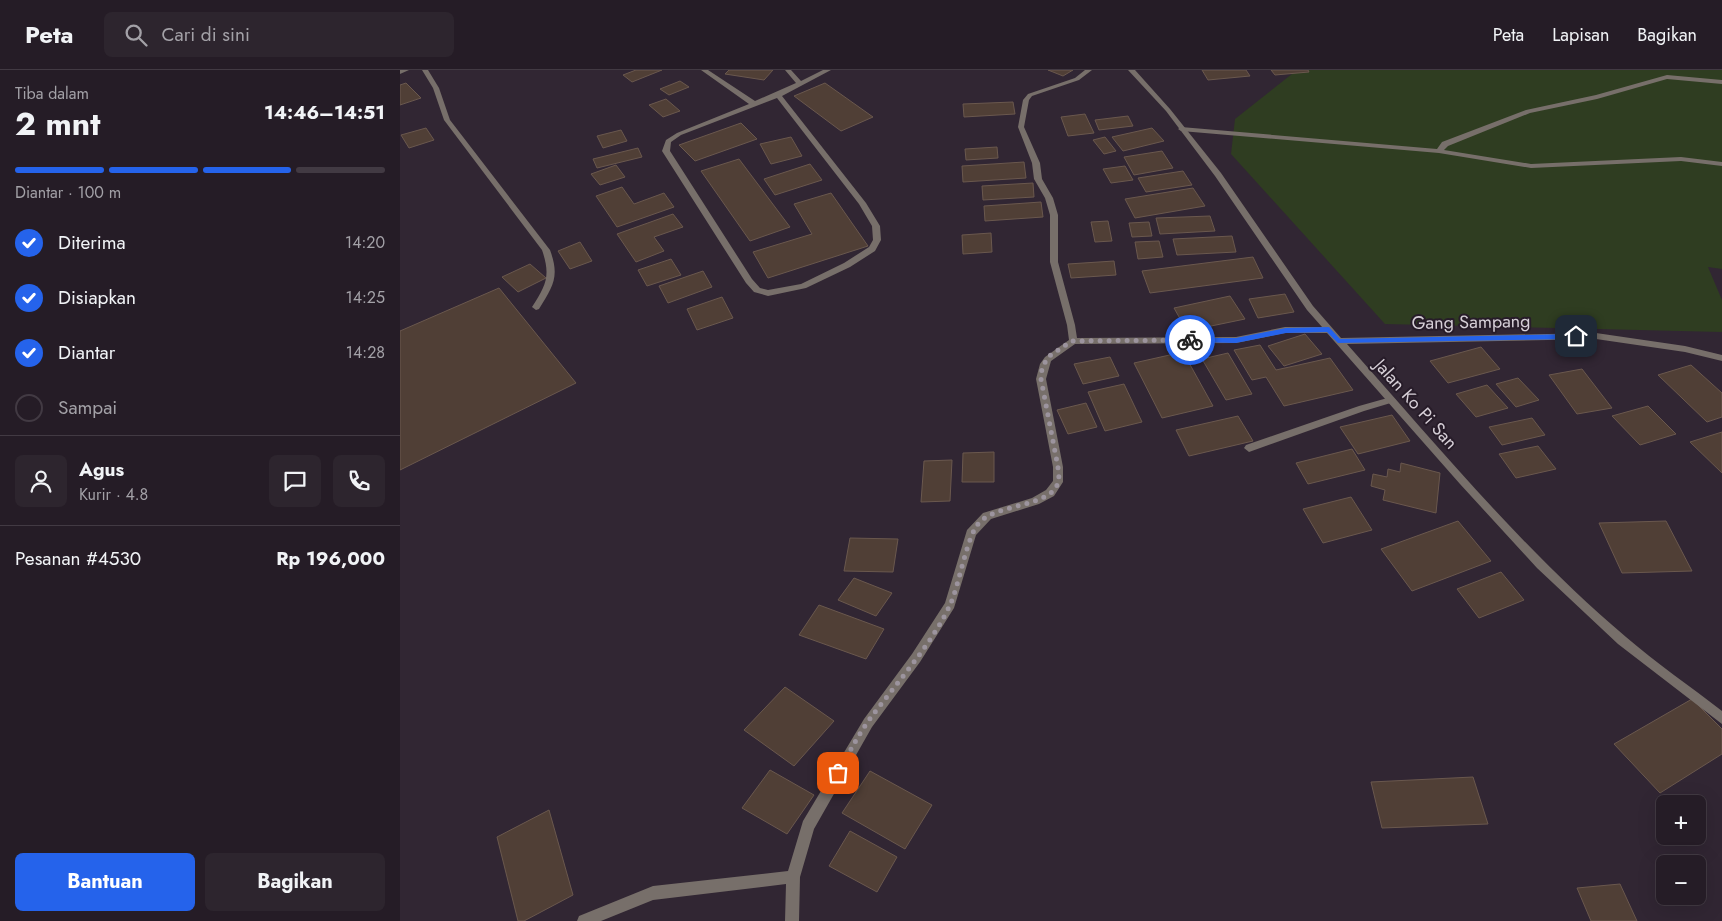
<!DOCTYPE html>
<html lang="id">
<meta charset="utf-8">
<style>
body{margin:0;font-family:Jost,sans-serif;background:#2d252e;color:#f1f3f6;height:100vh;display:flex;flex-direction:column;font-size:19px;white-space:nowrap}
*{box-sizing:border-box;margin:0}
p{font-size:16px;color:#a3a1a7}
.icon{flex:none;width:28px;height:28px;fill:none;stroke:currentColor;stroke-width:2;stroke-linecap:round;stroke-linejoin:round}
.map{position:relative;flex:1;overflow:hidden}
.panel{display:flex;flex-direction:column;background:#251c26;width:400px}
.panel>*{flex:none}
.tools{position:absolute;left:1256px;top:725px;display:grid;gap:10px}
.tools a{display:grid;place-items:center;width:50px;height:50px;border-radius:8px;background:#251c26;box-shadow:0 5px 20px #0002,0 0 0 1px #423a43;font-size:25px}
.pin{position:absolute;display:grid;place-items:center;width:42px;height:42px;color:#fff;margin:-21px;border-radius:10px;box-shadow:0 2px 8px #0006}
.courier{position:absolute;display:grid;place-items:center;width:50px;height:50px;margin:-25px;border:4px solid #2563eb;border-radius:50%;background:#fff;color:#222;box-shadow:0 1px 6px #0007}
.head em{font-style:normal;font-weight:700}
.head div{display:flex;flex-direction:column-reverse}
.head{display:flex;align-items:center;justify-content:space-between;height:85px;padding:0 15px}
h1{font-size:32px;font-weight:700;line-height:38px}
.bar{display:grid;grid-template-columns:repeat(4,1fr);gap:8px 5px;align-content:center;height:60px;padding:0 15px}
.bar i{height:6px;border-radius:4px;background:#423a43}
.bar .selected{background:#2563eb}
.bar p{grid-column:span 4}
.line{display:flex;align-items:center;gap:12px;padding:0 15px;border-top:1px solid #423a43}
.line div{flex:1}
.round{display:grid;place-items:center;flex:none;width:52px;height:52px;border-radius:8px;background:#2d252e}
ol{padding:0 15px;list-style:none}
li{display:flex;align-items:center;gap:15px;height:55px}
li p{margin-inline-start:auto}
li .icon{padding:5px;border-radius:50%;background:#2563eb;color:#fff;stroke-width:4}
li:last-child{color:#a3a1a7}
li i{width:28px;height:28px;border:2px solid #423a43;border-radius:50%}
.cta{display:flex;gap:10px;margin-top:auto;padding:10px 15px}
.cta a{flex:1;height:58px;border-radius:8px;background:#2563eb;color:#fff;font-size:20px;font-weight:700;line-height:58px;text-align:center}
.cta a+a{background:#2d252e;color:#f1f3f6}
header{display:flex;align-items:center;gap:30px;box-sizing:border-box;height:70px;padding:0 25px;background:#251c26;border-bottom:1px solid #423a43}
header strong{font-size:24px}
nav{display:flex;gap:28px;margin-inline-start:auto;font-size:18px}
.search{width:350px;height:45px;background:#2d252e;display:flex;align-items:center;gap:12px;box-sizing:border-box;padding:0 18px;border-radius:8px;color:#a3a1a7;font-size:19px}
main{display:flex;flex:1;min-height:0}
.map>svg:first-child{display:block}
.green{fill:#2f3d21}
.building{fill:#503f36;stroke:#6a584e}
.lines{fill:none;stroke-linecap:round;stroke-linejoin:round}
.service{fill:#776f6a;fill-rule:evenodd}
.minor{fill:#776f6a;fill-rule:evenodd}
.route{fill:#2563eb}
.done{stroke:#9c949e;stroke-width:5;stroke-dasharray:0 9}
.labels{text-anchor:middle;dominant-baseline:central;stroke-width:4;stroke-linejoin:round;paint-order:stroke}
.street-label{font-size:18px;fill:#d6cfd7;stroke:#271c29}
</style>
<header>
<strong>Peta</strong>
<div class="search"><svg class="icon" aria-label="search" viewBox="0 0 24 24"><circle cx="10" cy="10" r="6"/><path d="M15 15l6 6"/></svg>Cari di sini</div>
<nav><a>Peta</a><a>Lapisan</a><a>Bagikan</a></nav>
</header>
<main>
<section class="panel">
<div class="head"><div><h1>2 mnt</h1><p>Tiba dalam</p></div><em>14:46–14:51</em></div>
<div class="bar"><i class="selected"></i><i class="selected"></i><i class="selected"></i><i></i><p>Diantar · 100 m</p></div>
<ol>
<li><svg class="icon" aria-label="check" viewBox="0 0 24 24"><path d="M5 12l5 5 9-10"/></svg>Diterima<p>14:20</p></li>
<li><svg class="icon" aria-label="check" viewBox="0 0 24 24"><path d="M5 12l5 5 9-10"/></svg>Disiapkan<p>14:25</p></li>
<li><svg class="icon" aria-label="check" viewBox="0 0 24 24"><path d="M5 12l5 5 9-10"/></svg>Diantar<p>14:28</p></li>
<li><i></i>Sampai</li>
</ol>
<div class="line" style="height:90px"><a class="round"><svg class="icon" aria-label="person" viewBox="0 0 24 24"><circle cx="12" cy="8" r="4"/><path d="M4 21q1-7 8-7t8 7"/></svg></a><div><b>Agus</b><p>Kurir · 4.8</p></div><a class="round"><svg class="icon" aria-label="chat" viewBox="0 0 24 24"><path d="M4 5h16v11H9l-5 4z"/></svg></a><a class="round"><svg class="icon" aria-label="phone" viewBox="0 0 24 24"><path d="M5 4h4l2 5-3 2q2 4 5 5l2-3 5 2v4C11 20 4 13 5 4z"/></svg></a></div>
<div class="line" style="height:65px"><div>Pesanan #4530</div><b>Rp 196,000</b></div>
<div class="cta"><a>Bantuan</a><a>Bagikan</a></div>
</section>
<div class="map">
<svg width="1322" height="851" viewBox="0 0 1322 851">
<rect width="100%" height="100%" fill="#312633"/>
<path class="green" d="M897,0H1322V199L1308,197L1322,230V262L985,254L831,84L835,49Z"/>
<path class="building" d="M236,0H262L232,12L223,5Z
M329,0H373L364,10L325,4Z
M648,0H673L663,6Z
M802,0H846L850,6L808,10Z
M871,0H908L909,2L875,5Z
M280,11L289,17L269,25L260,19Z
M6,13L21,28L0,35V15Z
M425,13L473,47L441,61L394,26Z
M266,29L280,41L263,47L249,35Z
M613,32L615,44L564,47L563,34Z
M685,44L694,63L668,66L661,47Z
M728,46L733,56L699,60L695,50Z
M341,53L357,69L295,91L279,75Z
M26,58L34,70L9,78L1,65Z
M752,58L764,71L723,81L712,67Z
M221,60L227,71L203,78L197,66Z
M391,67L402,86L371,94L360,74Z
M705,67L716,81L704,84L693,70Z
M597,77L598,88L566,90L565,79Z
M238,78L242,87L197,98L193,89Z
M762,81L773,98L734,105L724,87Z
M339,89L390,157L350,171L301,101Z
M624,92L626,108L563,112L562,96Z
M410,94L422,110L375,125L364,109Z
M216,95L225,107L200,115L191,104Z
M725,96L733,110L711,113L703,99Z
M783,101L792,115L746,122L738,108Z
M633,113L634,127L583,130L582,116Z
M222,117L234,134L264,123L274,137L217,157L196,126Z
M793,118L805,136L735,148L725,129Z
M431,123L468,176L368,208L353,182L412,164L394,134Z
M641,132L643,147L585,151L584,136Z
M273,144L283,157L254,167L264,181L236,192L217,164Z
M810,146L815,161L760,164L756,148Z
M708,151L712,171L695,172L691,152Z
M749,152L752,166L732,167L729,153Z
M591,163L592,182L563,184L562,165Z
M832,166L836,182L777,185L773,169Z
M759,171L763,187L738,189L735,172Z
M180,172L192,191L170,199L158,181Z
M853,187L863,208L750,223L742,201Z
M271,189L281,205L247,216L238,200Z
M714,191L716,205L671,208L668,194Z
M130,194L146,208L118,222L102,207Z
M303,201L312,217L268,233L259,216Z
M99,218L176,313L0,400V261Z
M885,224L894,242L858,248L849,229Z
M830,226L845,249L787,261L774,238Z
M322,227L333,248L297,260L287,239Z
M905,264L922,284L884,296L868,276Z
M860,275L876,300L930,288L953,320L884,336L866,307L852,310L834,280Z
M1081,277L1100,299L1048,313L1030,291Z
M783,282L813,336L762,348L734,293Z
M828,283L852,324L826,330L802,289Z
M710,287L719,306L683,314L674,294Z
M1291,295L1322,323V347L1307,352L1258,305Z
M1182,299L1212,338L1177,344L1149,305Z
M1118,308L1139,330L1116,337L1096,314Z
M724,314L742,352L705,361L688,322Z
M1087,315L1108,338L1076,347L1056,324Z
M686,333L697,357L668,364L657,340Z
M1248,336L1276,364L1240,375L1212,346Z
M992,345L1010,371L958,384L940,357Z
M838,346L853,371L789,386L776,360Z
M1132,348L1145,365L1102,375L1089,357Z
M1322,362V403L1290,372Z
M1138,376L1156,399L1116,408L1099,384Z
M952,379L965,400L908,414L896,393Z
M594,382V412H562L563,383Z
M552,390L550,431L521,432L524,391Z
M1001,393L1040,403L1036,443L983,430L985,420L971,416L973,404L987,407L988,399L1000,402Z
M951,427L972,460L923,473L903,439Z
M1058,451L1091,491L1012,521L981,479Z
M1266,451L1292,501L1222,503L1199,453Z
M450,468L498,469L493,502L444,501Z
M1101,502L1124,530L1079,548L1057,519Z
M454,508L492,523L476,546L438,530Z
M419,535L484,559L466,589L399,565Z
M385,617L434,651L394,696L344,660Z
M1292,629L1322,659V684L1260,723L1214,674Z
M370,700L414,725L387,764L342,738Z
M470,701L532,735L505,779L442,743Z
M1073,707L1088,754L982,758L971,712Z
M149,740L173,825L124,851H118L97,767Z
M450,761L497,787L477,822L429,796Z
M1220,814L1237,851H1191L1177,818Z"/>
<g class="lines">
<path class="service" d="M22,0H28L39,18L50,50L150,180C160,207 153,216 139,239L136,240L132,237C146,215 151,206 142,180L44,50L33,18Z
M301,0H308L355,31L396,13L385,0H391L401,11L423,0H431L382,26L466,133L480,156L481,170L475,181L450,197L406,218L368,226L354,222L346,213L262,81L266,70L277,63L349,34ZM377,28L459,134L472,156L473,170L469,177L444,193L401,214L368,220L360,218L352,209L270,81L271,72L281,65Z
M1267,5L1322,10V14L1267,9L1197,29L1130,43L1048,76L1044,80L1131,94L1281,87L1322,92V96L1281,91L1131,98L1039,83L781,61L778,59L781,57L1037,79L1042,72L1126,40L1196,25Z
M991,327L996,330L994,332L964,341L849,382L844,378L846,375L959,336Z"/>
<path class="minor" d="M0,0H9L0,4Z
M685,0H692L679,10L632,26L629,30L624,57L640,93L642,109L653,128L658,145V192L675,255L677,268L836,267L885,257H922L907,240L815,106L766,41L728,0H735L770,39L821,103L913,236L941,268L1196,263L1285,276L1322,285V291L1285,282L1196,269L947,274C1036,374 1123,480 1226,567C1256,593 1290,616 1322,641V654L1218,574L1137,498L1060,414L927,263H885L836,273L675,274L651,291L646,309L663,397V412L654,426L639,434L591,449L576,465L554,538L520,592L472,657L414,759L400,807L399,851H385L386,814L253,830L201,851H177L179,846L253,816L388,801L403,751L464,649L512,584L545,533L567,460L583,443L632,428L646,420L653,411V397L636,309L640,294L645,287L669,270L667,255L650,192V145L645,128L634,109L632,93L618,57L623,30L628,24L675,8Z"/>
</g>
<path class="route" d="M929,257L940,269L1176,264L1180,266L1176,269L938,273L927,262L886,263L836,273L790,272L786,270L790,268H836L886,258Z"/>
<g class="lines">
<path class="done" d="M438,703C448,685 457,667 469,650C495,615 532,574 550,535C559,516 567,465 579,453C597,433 649,438 658,413C660,409 658,402 658,397L641,309L642,298L648,287L672,271L790,270"/>
</g>
<g class="labels">
<g class="street-label">
<text transform="translate(1071 252) rotate(-1)">Gang Sampang</text>
<text transform="translate(1016 334) rotate(48)">Jalan Ko Pi San</text>
</g>
</g>
</svg>
<div class="tools">
<a>+</a>
<a>−</a>
</div>
<div class="pin" style="left:438px;top:703px;background:#ea580c"><svg class="icon" aria-label="bag" viewBox="0 0 24 24"><path d="M5 8h14l-1 12H6zM9 8a3 3 0 0 1 6 0"/></svg></div>
<div class="pin" style="left:1176px;top:266px;background:#1f2937"><svg class="icon" aria-label="home" viewBox="0 0 24 24"><path d="M3 11l9-7 9 7M6 9v11h12V9"/></svg></div>
<div class="courier" style="left:790px;top:270px"><svg class="icon" aria-label="bike" viewBox="0 0 24 24"><circle cx="6" cy="16" r="4"/><circle cx="18" cy="16" r="4"/><path d="M6 16l4-8h5l3 8M10 8l3 8H6M13 5h3"/></svg></div>
</div>
</main>
